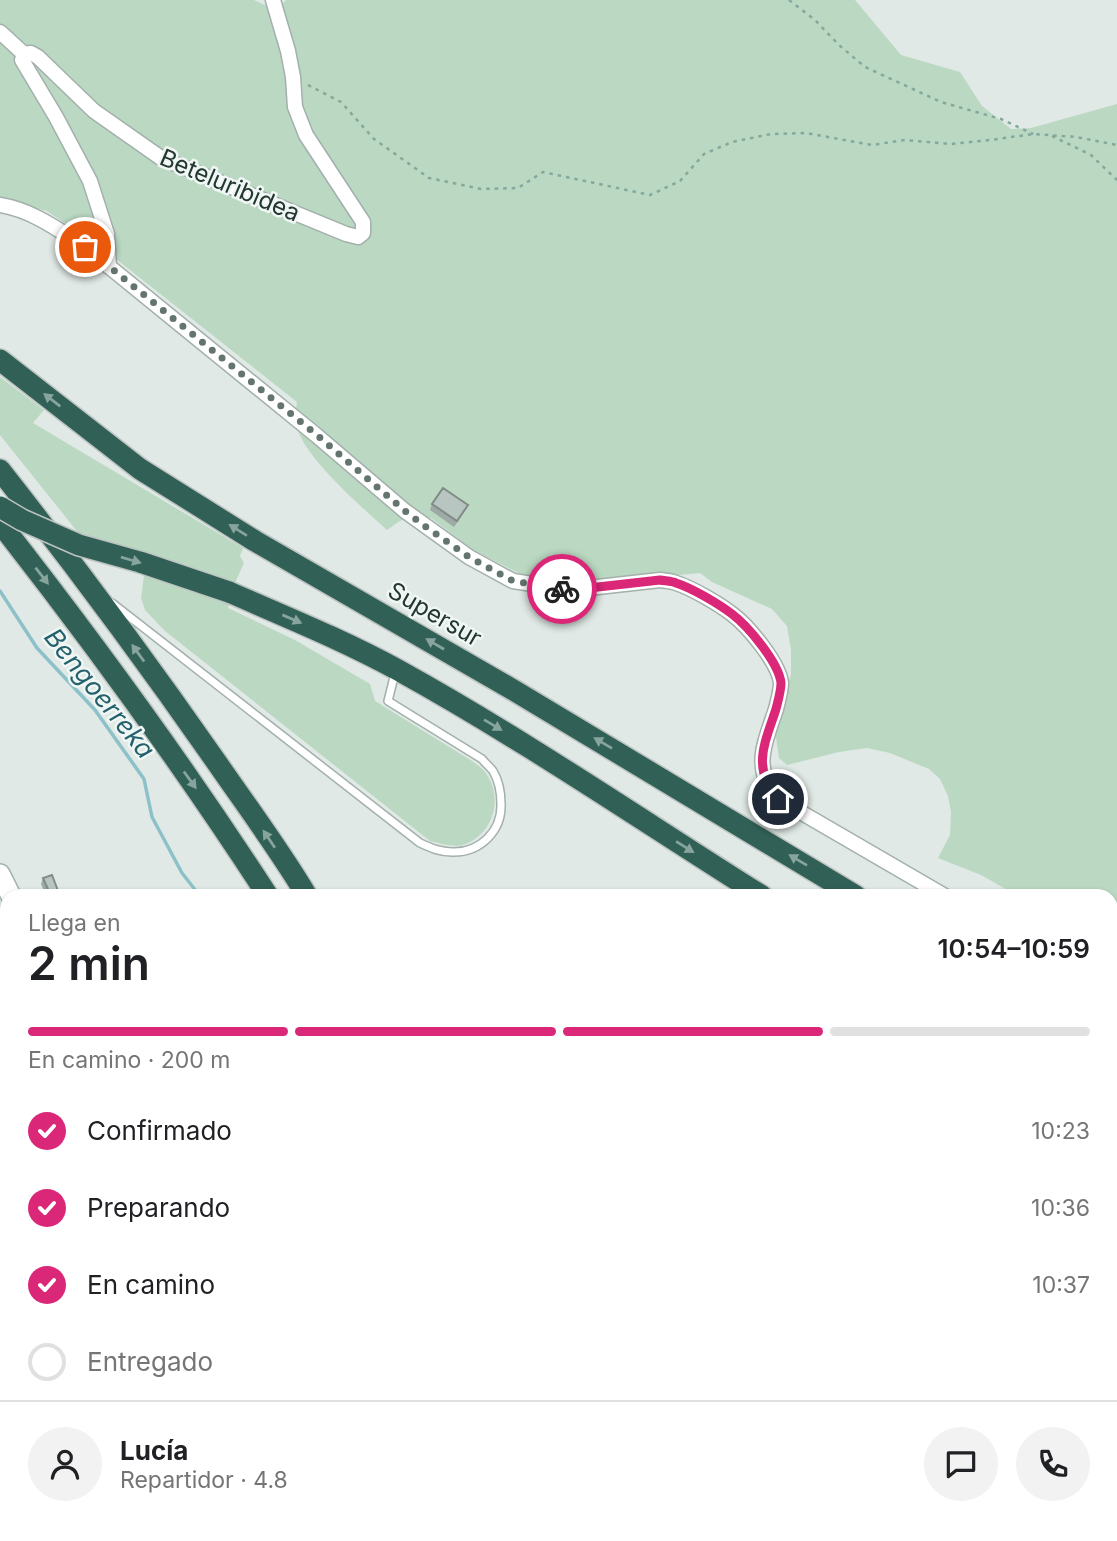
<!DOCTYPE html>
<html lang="es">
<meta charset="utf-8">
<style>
body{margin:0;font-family:Inter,sans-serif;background:#f2f2f2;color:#202124;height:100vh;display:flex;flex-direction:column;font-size:26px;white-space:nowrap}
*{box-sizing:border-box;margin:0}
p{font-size:23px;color:#757577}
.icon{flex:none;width:38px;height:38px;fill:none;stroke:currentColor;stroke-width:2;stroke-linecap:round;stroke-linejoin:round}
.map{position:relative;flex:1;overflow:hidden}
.side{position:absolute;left:0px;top:889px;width:1118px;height:653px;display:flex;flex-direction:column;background:#fff;border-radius:21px 21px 0 0;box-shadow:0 2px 5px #0004}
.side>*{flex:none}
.pin{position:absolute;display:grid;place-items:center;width:60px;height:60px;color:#fff;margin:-30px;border:4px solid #fff;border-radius:50%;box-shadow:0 2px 7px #0007}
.courier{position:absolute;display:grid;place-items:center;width:70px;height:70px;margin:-35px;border:5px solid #db2777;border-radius:50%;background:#fff;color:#222;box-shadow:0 2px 9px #0007}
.head em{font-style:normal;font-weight:600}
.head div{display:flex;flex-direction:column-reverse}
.head{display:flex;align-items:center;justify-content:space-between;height:119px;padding:0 28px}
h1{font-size:46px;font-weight:600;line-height:52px}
.bar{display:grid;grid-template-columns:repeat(4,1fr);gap:10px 7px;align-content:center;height:84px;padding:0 28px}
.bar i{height:9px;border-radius:5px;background:#e0e0e0}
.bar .on{background:#db2777}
.bar p{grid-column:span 4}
.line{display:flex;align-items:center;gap:18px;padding:0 28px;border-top:2px solid #e0e0e0}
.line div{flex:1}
.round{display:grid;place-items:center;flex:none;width:74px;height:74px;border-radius:37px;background:#f2f2f2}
ol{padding:0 28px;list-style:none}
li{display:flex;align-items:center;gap:21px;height:77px}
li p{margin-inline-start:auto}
li .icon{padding:7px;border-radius:50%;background:#db2777;color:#fff;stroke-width:4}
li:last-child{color:#757577}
li i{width:38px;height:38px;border:4px solid #e0e0e0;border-radius:50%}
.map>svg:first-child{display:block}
.green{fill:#bad8c2}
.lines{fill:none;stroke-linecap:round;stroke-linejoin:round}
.stream{stroke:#8dc1c9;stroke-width:3.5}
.highway-tunnel{stroke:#bac5c1;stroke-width:21;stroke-dasharray:21 10;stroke-linecap:butt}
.lane-casing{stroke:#a3b0ab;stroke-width:10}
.street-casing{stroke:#a3b0ab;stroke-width:17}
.secondary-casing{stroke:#a0b4ac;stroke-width:22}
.highway-casing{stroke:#bdc3c1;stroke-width:24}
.path{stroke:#83a99d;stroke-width:2.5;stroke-dasharray:3.5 5;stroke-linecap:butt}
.lane{stroke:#fff;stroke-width:7}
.street{stroke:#fff;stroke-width:14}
.secondary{stroke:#fff;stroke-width:19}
.highway{stroke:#316056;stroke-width:21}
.highway-bridge-casing{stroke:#bdc3c1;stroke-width:24;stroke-linecap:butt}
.highway-bridge{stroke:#316056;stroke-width:21}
.wall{fill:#9eaaa6}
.shaded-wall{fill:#818b87}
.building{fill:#b8c6c1;stroke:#818b87;stroke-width:2}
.oneway{fill:#87a49d}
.done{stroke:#647570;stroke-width:7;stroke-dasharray:0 12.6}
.route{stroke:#db2777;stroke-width:9}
.labels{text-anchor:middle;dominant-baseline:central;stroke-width:5;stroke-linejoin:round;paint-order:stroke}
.street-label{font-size:24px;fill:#223731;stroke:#f0f6f3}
.water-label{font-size:26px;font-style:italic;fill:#23616d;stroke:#f0f6f3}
</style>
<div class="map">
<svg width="1117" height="1541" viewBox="0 0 1117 1541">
<rect width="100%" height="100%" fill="#e0e9e5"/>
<path class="green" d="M0,0H254L269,7H279L286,0H855L901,55L960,72L982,106L1011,129L1031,128L1117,104V916L1111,914V896H1018L981,875L938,858L950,835L951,812L948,796L940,779L929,769L890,753L867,748L839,752L787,765L779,758L776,737L778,712L791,675V650L787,626L772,609L712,582L700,573L586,584L526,577L472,549L431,518L409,517L398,522L387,530C362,507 302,456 296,424C295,417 296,409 297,402L116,259L47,211L0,199Z
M0,377L44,410L33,423L243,548L240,556L244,563L234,585L228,608L295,640L370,684L375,701L472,761C476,764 482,768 485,772C503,795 495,831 468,843C456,849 443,844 430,841L165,631L145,610L141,598L144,575L80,535L0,435Z
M0,1177L7,1213V1535H27L28,1541H0Z
M1111,1507L1117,1512V1541H629L628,1535H1111Z"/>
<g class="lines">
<path class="stream" d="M0,591L37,648L95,710L144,779L152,817L182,873L200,896
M454,1535L455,1541
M620,1535L621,1541"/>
<path class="highway-tunnel" d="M1111,1050L1117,1053
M1111,1119L1117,1122"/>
<g class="lane-casing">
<path id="lane" d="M112,603L420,843C431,848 440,852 452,852C480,853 502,831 501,804C501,793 499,781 493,771C490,767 485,763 482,759L388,701L395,673"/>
</g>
<g class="street-casing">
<path id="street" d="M0,32L24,54
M0,205C32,210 59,230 85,247L316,435L405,511L469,557L513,581L571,590L660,580C666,581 672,581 676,583C692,588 719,604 732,614C748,626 779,663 781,683C781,691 778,701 776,709C765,743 751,768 778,799L945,896
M109,267L107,234L90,181L56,117L22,60L24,54L31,53L38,57L94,111L161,158L346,234L358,237L363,233V222L306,135L295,107L293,77L288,51L273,0
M1111,1432L1117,1433
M1111,1455L1117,1460
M1004,1535L1008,1541"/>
</g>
<g class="secondary-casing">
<path id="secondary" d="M0,874L11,896
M159,1541L162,1535"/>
</g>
<g class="highway-casing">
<path id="highway" d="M0,360L140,469L255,541L515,691L856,896
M0,470C74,564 146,661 215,760C246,805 279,849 307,896
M0,523C94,643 185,768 268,896
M229,592C286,617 343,640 398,670C523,739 641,820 762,896
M479,1535V1541
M522,1535V1541"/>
</g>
<path class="path" d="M789,0L815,20L839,45L865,67L941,102L1001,119L1033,134
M308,85L341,102L374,139L429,178L481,189L518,188L543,172L650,195L680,181L704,154L732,142L771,134L806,133L872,145L905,140L951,144L990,140L1033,134L1076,137L1117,145
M1052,136L1091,155L1117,180
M637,1535L639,1541"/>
<use href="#lane" class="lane"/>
<use href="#street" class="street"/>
<use href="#secondary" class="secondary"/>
<use href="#highway" class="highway"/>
<g class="highway-bridge-casing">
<path id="highway-bridge" d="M0,507L22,520L79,545L140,562L229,592"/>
</g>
<use href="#highway-bridge" class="highway-bridge"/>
</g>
<path class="wall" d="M432,504L465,510L454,527L430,510Z
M43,878L60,896H46L41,884Z
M1117,1354V1385L1111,1380V1360Z
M182,1535H205L207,1541H184Z"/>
<path class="shaded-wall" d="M1117,1419V1422L1111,1428L1112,1424Z"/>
<path class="building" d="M443,488L468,505L457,521L432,504Z
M52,875L60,896H51L43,878Z
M1117,1354V1377L1111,1372V1360Z
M1111,1383L1117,1389V1419L1112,1424Z
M186,1535H205L207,1541H187Z"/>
<defs><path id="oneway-solid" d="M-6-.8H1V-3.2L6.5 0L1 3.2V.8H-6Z" transform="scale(1.75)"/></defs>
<g class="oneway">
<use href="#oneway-solid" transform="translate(52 400) rotate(-142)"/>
<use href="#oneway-solid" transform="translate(238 530) rotate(-148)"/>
<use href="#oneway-solid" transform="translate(131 560) rotate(16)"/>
<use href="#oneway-solid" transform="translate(42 576) rotate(52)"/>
<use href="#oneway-solid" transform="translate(292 619) rotate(23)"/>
<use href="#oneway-solid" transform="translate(435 644) rotate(-150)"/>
<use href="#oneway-solid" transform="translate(138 653) rotate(-126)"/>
<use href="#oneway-solid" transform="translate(493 725) rotate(31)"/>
<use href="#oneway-solid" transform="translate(603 743) rotate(-149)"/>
<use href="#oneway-solid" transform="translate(190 780) rotate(54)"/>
<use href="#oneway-solid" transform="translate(269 839) rotate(-124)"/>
<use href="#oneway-solid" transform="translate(685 847) rotate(32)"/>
<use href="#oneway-solid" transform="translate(798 860) rotate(-149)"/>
</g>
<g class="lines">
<path class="done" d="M85,247L317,435L405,511L426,527L469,557L513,581L562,589"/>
<path class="route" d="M562,589L571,590L660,580C665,581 672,581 676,583C692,588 719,604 732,614C748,626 779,663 781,683C781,691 778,701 776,709C765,743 751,768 778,799"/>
</g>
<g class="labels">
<g class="street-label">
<text transform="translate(230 185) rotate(23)">Beteluribidea</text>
<text transform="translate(435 614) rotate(30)">Supersur</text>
</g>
<g class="water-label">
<text transform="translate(100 693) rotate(51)">Bengoerreka</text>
</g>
</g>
</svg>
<div class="pin" style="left:85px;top:247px;background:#ea580c"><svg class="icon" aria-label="bag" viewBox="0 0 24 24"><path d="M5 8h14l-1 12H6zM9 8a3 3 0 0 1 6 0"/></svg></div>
<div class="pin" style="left:778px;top:799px;background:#1f2937"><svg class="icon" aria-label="home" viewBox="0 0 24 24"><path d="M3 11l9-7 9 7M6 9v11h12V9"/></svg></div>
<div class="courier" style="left:562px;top:589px"><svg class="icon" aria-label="bike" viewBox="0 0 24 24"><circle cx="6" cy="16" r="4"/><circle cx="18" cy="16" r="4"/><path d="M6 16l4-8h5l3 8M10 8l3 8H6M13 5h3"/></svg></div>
<section class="side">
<div class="head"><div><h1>2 min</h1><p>Llega en</p></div><em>10:54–10:59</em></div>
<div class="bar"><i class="on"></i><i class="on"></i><i class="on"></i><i></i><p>En camino · 200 m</p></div>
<ol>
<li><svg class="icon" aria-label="check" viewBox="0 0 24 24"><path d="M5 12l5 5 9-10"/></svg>Confirmado<p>10:23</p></li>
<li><svg class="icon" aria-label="check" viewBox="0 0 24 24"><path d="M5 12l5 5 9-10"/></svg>Preparando<p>10:36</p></li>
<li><svg class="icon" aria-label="check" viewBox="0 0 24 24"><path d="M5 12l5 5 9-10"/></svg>En camino<p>10:37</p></li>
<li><i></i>Entregado</li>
</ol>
<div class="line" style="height:126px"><a class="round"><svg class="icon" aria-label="person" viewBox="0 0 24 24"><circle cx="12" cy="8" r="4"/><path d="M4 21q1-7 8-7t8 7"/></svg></a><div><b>Lucía</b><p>Repartidor · 4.8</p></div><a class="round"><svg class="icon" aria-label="chat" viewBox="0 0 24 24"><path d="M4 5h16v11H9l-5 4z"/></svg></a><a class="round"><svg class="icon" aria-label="phone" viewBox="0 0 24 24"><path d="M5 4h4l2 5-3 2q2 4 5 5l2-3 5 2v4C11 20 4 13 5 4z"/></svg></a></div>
</section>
</div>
